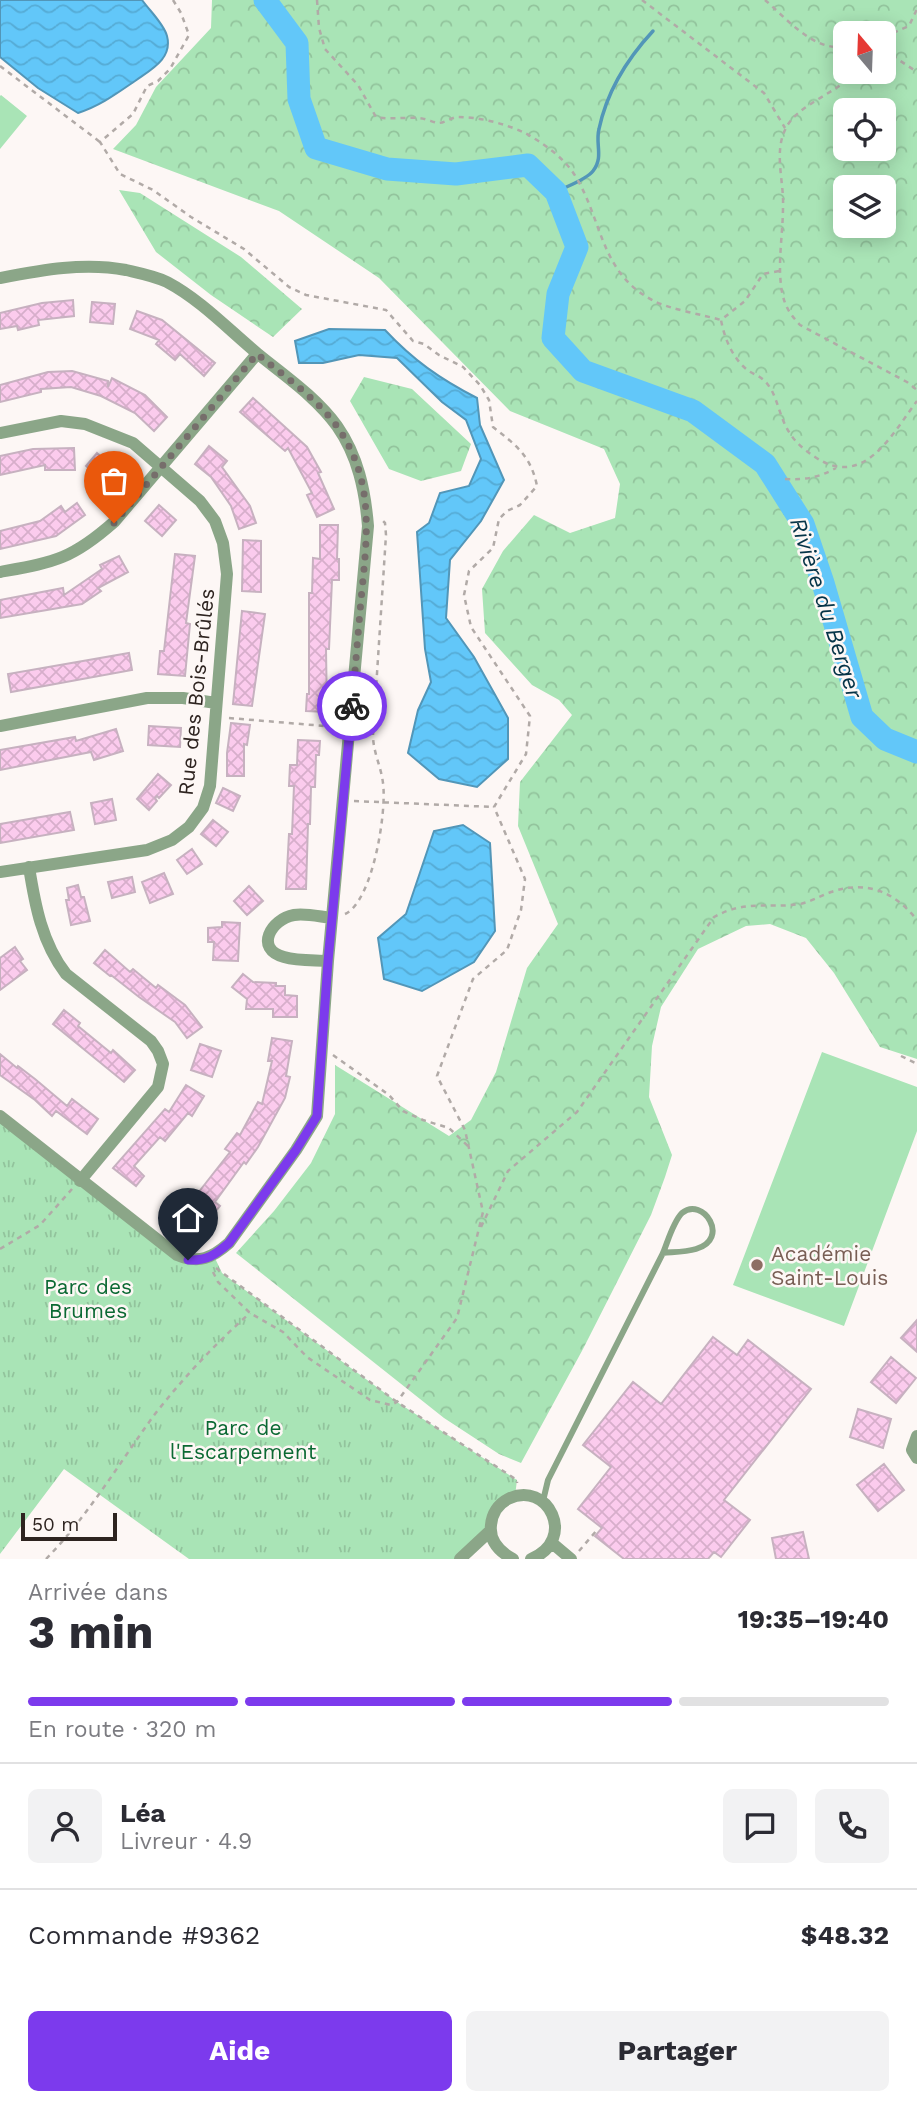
<!DOCTYPE html>
<html lang="fr">
<meta charset="utf-8">
<style>
body{margin:0;font-family:"Work Sans",sans-serif;background:#f2f2f3;color:#2b2b33;height:100vh;display:flex;flex-direction:column;font-size:26px;white-space:nowrap}
*{box-sizing:border-box;margin:0}
p{font-size:23px;color:#7c7c81}
.icon{flex:none;width:38px;height:38px;fill:none;stroke:currentColor;stroke-width:2;stroke-linecap:round;stroke-linejoin:round}
.map{position:relative;height:1559px;overflow:hidden}
.sheet{display:flex;flex-direction:column;background:#fff;flex:1}
.sheet>*{flex:none}
.needle{width:46px;rotate:341deg}
.fabs{position:absolute;left:833px;top:21px;display:grid;gap:14px}
.fabs a{display:grid;place-items:center;width:63px;height:63px;border-radius:10px;background:#fff;box-shadow:0 4px 18px #0003;font-size:35px}
.scale{position:absolute;left:21px;bottom:18px;width:96px;box-sizing:border-box;padding-left:7px;border:4px solid #2e2420;border-top:0;font-size:19px;line-height:24px;white-space:nowrap;color:#2e2420;-webkit-text-stroke:5px #fdf7f5;paint-order:stroke}
.pin{position:absolute;display:grid;place-items:center;width:60px;height:60px;color:#fff;margin:-72px -30px;border-radius:50% 50% 50% 0;rotate:-45deg;box-shadow:0 0 7px #0007}
.pin .icon{rotate:45deg}
.courier{position:absolute;display:grid;place-items:center;width:70px;height:70px;margin:-35px;border:5px solid #7c3aed;border-radius:50%;background:#fff;color:#222;box-shadow:0 2px 9px #0007}
.overview em{font-style:normal;font-weight:700}
.overview div{display:flex;flex-direction:column-reverse}
.overview{display:flex;align-items:center;justify-content:space-between;height:119px;padding:0 28px}
h1{font-size:46px;font-weight:700;line-height:52px}
.bar{display:grid;grid-template-columns:repeat(4,1fr);gap:10px 7px;align-content:center;height:84px;padding:0 28px}
.bar i{height:9px;border-radius:5px;background:#e1e1e2}
.bar .active{background:#7c3aed}
.bar p{grid-column:span 4}
.line{display:flex;align-items:center;gap:18px;padding:0 28px;border-top:2px solid #e1e1e2}
.line div{flex:1}
.round{display:grid;place-items:center;flex:none;width:74px;height:74px;border-radius:10px;background:#f2f2f3}
.cta{display:flex;gap:14px;margin-top:auto;padding:14px 28px}
.cta a{flex:1;height:80px;border-radius:10px;background:#7c3aed;color:#fff;font-size:28px;font-weight:700;line-height:80px;text-align:center}
.cta a+a{background:#f2f2f3;color:#2b2b33}
.map>svg:first-child{display:block}
.green{fill:#a9e4b6}
.forest{fill:url(#forest-crowns);fill-rule:evenodd}
.park{fill:url(#park-tufts)}
.water{fill:url(#water-waves);stroke:#5296b8;stroke-width:2}
.lines{fill:none;stroke-linecap:round;stroke-linejoin:round}
.stream{stroke:#5296b8;stroke-width:3.5}
.river{stroke:#62c7f9;stroke-width:23}
.building{fill:url(#building-cross-hatch);stroke:#c7b1c0;stroke-width:2}
.path{stroke:#b1aaa7;stroke-width:2.5;stroke-dasharray:5 5;stroke-linecap:butt}
.service{stroke:#8ba688;stroke-width:6}
.minor{stroke:#8ba688;stroke-width:12}
.done{stroke:#766e6b;stroke-width:7;stroke-dasharray:0 12.6}
.route{stroke:#7c3aed;stroke-width:9}
.education-dot{fill:#8d6e63;stroke:#fdf7f5;stroke-width:2.5}
.labels{text-anchor:middle;dominant-baseline:central;stroke-width:5;stroke-linejoin:round;paint-order:stroke}
.street-label{font-size:21px;fill:#2e2420;stroke:#fdf7f5}
.education-label{font-size:21px;fill:#785e54;stroke:#fdf7f5;text-anchor:start}
.park-label{font-size:21px;fill:#0b6933;stroke:#fdf7f5}
.water-label{font-size:23px;font-style:italic;fill:#053448;stroke:#fdf7f5}
</style>
<div class="map">
<svg width="917" height="1559" viewBox="0 0 917 1559">
<defs>
<pattern id="forest-crowns" width="20" height="18" patternUnits="userSpaceOnUse" patternTransform="scale(1.75)"><rect width="20" height="18" fill="#a9e4b6"/><path d="M2 6a3 3 0 1 1 6 0M12 15a3 3 0 1 1 6 0" fill="none" stroke="#92c39c"/></pattern>
<pattern id="park-tufts" width="24" height="20" patternUnits="userSpaceOnUse" patternTransform="scale(1.75)"><rect width="24" height="20" fill="#a9e4b6"/><path d="M3 7l-1-3M5 7V3M7 7l1-3M15 17l-1-3M17 17v-4M19 17l1-3" fill="none" stroke="#92c39c"/></pattern>
<pattern id="water-waves" width="16" height="10" patternUnits="userSpaceOnUse" patternTransform="scale(1.75)"><rect width="16" height="10" fill="#62c7f9"/><path d="M0 5q4-4 8 0t8 0" fill="none" stroke="#55abd5"/></pattern>
<pattern id="building-cross-hatch" width="8" height="8" patternUnits="userSpaceOnUse" patternTransform="scale(1.75)"><rect width="8" height="8" fill="#fbcbed"/><path d="M0 0l8 8M0 8l8-8" fill="none" stroke="#d7aecb"/></pattern>
</defs>
<rect width="100%" height="100%" fill="#fdf7f5"/>
<path class="green" d="M1,95L27,116L0,149V96Z
M822,1052L917,1087V1131L844,1326L733,1285Z"/>
<path class="forest" d="M212,0H917V1059L880,1047L834,973L806,938L770,924L746,926L698,949L661,1007L652,1046L649,1097L672,1155L665,1177L651,1215L583,1349L521,1463L499,1454L444,1418L236,1253L274,1211L311,1163L335,1114V1065L449,1136L471,1120L496,1072L527,968L558,924L518,826L520,782L572,715L559,700L532,685L485,633L482,589L503,551L534,515L570,533L615,518L620,484L604,449L510,411L379,278L279,211L113,149L136,125L156,87L211,28ZM884,33V72H845V33ZM884,110V149H845V110ZM884,187V226H845V187Z
M119,190L140,193L241,257L302,309L273,337L211,295L156,252Z
M364,377L412,389L471,444L461,471L421,481L389,469L350,401Z"/>
<path class="park" d="M0,1116L177,1255L214,1256L222,1273L397,1402L517,1480L515,1496L504,1500L490,1531L460,1559H189L64,1469L0,1554Z"/>
<path class="water" d="M0,0H142C149,10 164,24 167,36C173,59 150,70 135,81C116,94 100,106 78,113L38,88L0,57Z
M329,329L385,330C413,360 440,379 477,398L480,425L504,480L481,521L450,560L446,618L474,657L508,718V759L477,787L439,779L408,753L418,710L431,682L425,649L417,532L429,523L440,493L469,486L481,459L466,420L442,402L397,358L359,355L323,363H299L295,341Z
M463,825L490,843L495,931L474,962L422,991L384,979L378,938L406,914L434,831Z"/>
<g class="lines">
<path class="stream" d="M556,192C567,186 586,180 593,171C604,157 595,144 599,129C607,91 627,59 653,31"/>
<path class="river" d="M265,0L297,43L299,99L316,148L387,169L456,174L528,165L556,192L577,247L558,294L553,338L583,371L693,411L765,464L803,524L823,583L862,717L885,739L917,752"/>
</g>
<path class="building" d="M73,300L74,316L38,320L39,325L18,330L17,326L0,329V313L42,303Z
M92,302L115,304L113,324L90,322Z
M137,311L162,320L215,363L204,376L180,354L175,360L156,344L159,340L130,329Z
M72,371L108,381V387L112,378L145,395L167,417L154,431L135,413L101,396L71,387L41,389V392L0,402V385L48,372Z
M253,398L307,447L321,472L318,473L334,509L317,517L307,495L312,493L288,448L285,451L240,412Z
M209,446L227,461L222,467L250,506L256,523L239,529L231,506L211,477L195,464Z
M74,448L75,470H45V465L0,475V456L33,449Z
M97,453L118,472L107,485L86,466Z
M77,503L85,515L56,536L0,549V531L40,521L61,506L65,512Z
M159,505L176,520L162,536L145,521Z
M320,525H338L337,559H339V580H332L329,649H326L327,712L306,711L307,694H309V593H312L313,558L320,559Z
M243,540L261,541V592L242,591Z
M175,554L195,556L186,623L190,624L185,676L158,674L160,651H164Z
M119,556L128,572L98,588L101,591L82,604L0,618V600L63,588L64,595L102,569L100,565Z
M242,611L265,614L252,706L233,704Z
M129,653L132,670L11,692L8,674Z
M231,723L250,725L247,745L244,744V776H227V753Z
M149,726L181,728L180,747L148,745Z
M116,729L123,751L94,760L91,752L0,770V750L75,737L76,741Z
M298,740L320,741L319,755H316L315,787H311L310,824H308L306,889H286L289,834H292L294,786H289L290,765H297Z
M158,774L171,785L159,798L157,796L155,798L157,801L149,810L137,799Z
M223,788L240,796L233,811L216,803Z
M112,799L116,820L95,824L91,803Z
M70,812L74,830L0,843V824Z
M213,820L228,832L216,846L201,834Z
M192,849L202,864L187,874L177,860Z
M164,873L173,894L150,903L142,882Z
M132,877L135,892L112,898L108,882Z
M78,885L81,897H84L90,921L71,925L66,900H69L67,888Z
M249,886L263,901L247,915L234,901Z
M222,922L240,923L238,961L213,960L214,942H208V928L222,927Z
M15,947L23,959L20,961L27,970L0,990V958Z
M105,950L130,972L133,969L156,988L158,985L185,1005L202,1027L187,1038L175,1022L139,997L111,975L110,976L94,963Z
M243,974L253,982L276,983V986H285V995L297,996V1017H273V1009H246L247,999L232,987Z
M64,1010L80,1023L78,1026L111,1053L113,1050L135,1070L124,1082L53,1024Z
M272,1038L292,1041L286,1076L290,1077L285,1098L258,1147L246,1164L244,1162L215,1202L220,1206L199,1232L180,1216L230,1152L225,1149L237,1133L240,1135L258,1102L262,1104L272,1061H268Z
M200,1044L221,1051L212,1077L191,1070Z
M0,1054L17,1068L18,1066L35,1079L67,1106L72,1099L98,1119L87,1134L56,1111L52,1116L35,1100L0,1075Z
M186,1085L204,1096L192,1116L188,1113L165,1141L160,1137L134,1166L144,1176L136,1186L113,1168L165,1109L169,1112Z
M917,1320V1352L901,1338Z
M713,1337L737,1355L748,1340L811,1389L724,1500L750,1520L721,1557L714,1552L708,1559H624L595,1536L602,1528L578,1509L611,1467L583,1445L633,1382L661,1404Z
M891,1357L916,1378L896,1403L871,1382Z
M858,1409L891,1419L883,1448L850,1437Z
M884,1464L904,1490L878,1511L857,1485Z
M803,1532L809,1559H776L772,1538Z"/>
<g class="lines">
<path class="path" d="M173,0L181,13L189,35L170,69L158,81L147,86L133,114L100,142L120,174L153,190L191,217L244,249L289,287L306,295L386,310L413,341L424,344L439,355L463,367L480,385L489,400L493,427C516,445 531,456 537,486L520,505L507,511L499,519L493,548L469,571L464,595L471,627L530,716L526,754L494,807L525,879L521,910L507,950L473,979L437,1076L465,1130L483,1212L457,1318L397,1402L391,1405L370,1400L307,1357L283,1332L250,1313L218,1282L211,1268
M317,0L319,28L325,49L358,85L376,117C390,120 403,117 418,118C425,118 432,122 438,123C445,123 452,117 458,117C480,117 506,124 525,133C543,143 563,157 574,174C603,219 599,273 654,301C669,309 704,315 721,320
M642,0L764,93L785,128
M765,0C786,18 815,53 845,46
M884,37L909,26L917,9
M884,50L917,72
M0,66L100,142
M854,72C838,94 796,104 785,130C774,153 784,182 783,206C783,235 777,264 782,292C785,307 790,314 800,325L907,382L917,390
M779,271L763,274L745,301L721,320C724,336 731,355 744,367C754,377 762,373 772,391C779,405 781,421 791,435C797,444 806,451 815,457C864,490 892,434 917,401
M785,479C805,480 818,478 836,468
M229,718L337,727
M354,801L494,807
M345,914C373,901 387,811 383,783C381,766 373,752 373,735L386,535L385,523L380,518
M333,1055L389,1095L403,1111L423,1120L449,1128L468,1146
M901,1056L917,1064
M481,1227L508,1171L577,1112L714,917C747,899 766,909 800,904C810,902 820,896 831,892C866,880 894,891 917,920
M0,1249L40,1225L72,1189
M216,1268L397,1402L517,1480V1483
M579,1551L597,1530
M46,1559C89,1515 119,1463 155,1414C184,1377 215,1344 250,1313"/>
<path class="service" d="M543,1501L548,1480L663,1253C674,1252 686,1252 696,1249C731,1239 703,1196 682,1213C673,1222 668,1241 663,1253"/>
<path class="minor" d="M0,278C42,270 84,262 126,270C139,273 155,276 167,282C201,300 229,330 258,354C285,376 316,397 337,426C358,456 365,490 368,526L328,961L317,1116L296,1150L229,1243C212,1258 199,1264 177,1255L0,1116
M0,433L61,421L85,424L133,443L200,501L215,521L223,543L227,574L210,786L203,808L189,827L172,840L147,850L0,872
M0,572C54,562 71,560 114,522L257,354
M0,726L147,698H183L216,703
M29,867C35,905 42,943 66,974L151,1041L158,1051L163,1064L158,1087L80,1181
M328,961C314,960 298,961 284,957C254,949 271,919 294,915C306,913 321,917 332,918
M917,1436L912,1450L917,1458
M552,1543L571,1559
M460,1559L490,1531
M513,1559C500,1552 489,1542 491,1525C492,1514 498,1504 508,1499C548,1479 578,1540 531,1559"/>
</g>
<g class="lines">
<path class="done" d="M114,523L257,354C284,376 315,397 336,425C376,480 367,537 361,600C358,635 355,671 352,706"/>
<path class="route" d="M188,1260C207,1261 215,1255 229,1243L296,1150L317,1116L328,961L352,706"/>
</g>
<circle class="education-dot" cx="757" cy="1265" r="7"/>
<g class="labels">
<g class="street-label">
<text transform="translate(196 692) rotate(-84)">Rue des Bois-Brûlés</text>
</g>
<g class="education-label">
<text x="771" y="1253">Académie<tspan x="771" dy="24">Saint-Louis</tspan></text>
</g>
<g class="park-label">
<text x="88" y="1286">Parc des<tspan x="88" dy="24">Brumes</tspan></text>
<text x="243" y="1427">Parc de<tspan x="243" dy="24">l'Escarpement</tspan></text>
</g>
<g class="water-label">
<text transform="translate(826 608) rotate(72)">Rivière du Berger</text>
</g>
</g>
</svg>
<div class="fabs">
<a><svg class="needle" viewBox="-14 -14 28 28"><path d="M0-13l5 13h-10z" fill="#e53935"/><path d="M0 13l5-13h-10z" fill="#7c7c81"/></svg></a>
<a><svg class="icon" aria-label="locate" viewBox="0 0 24 24"><circle cx="12" cy="12" r="6"/><path d="M12 2v4M12 18v4M2 12h4M18 12h4"/></svg></a>
<a><svg class="icon" aria-label="layers" viewBox="0 0 24 24"><path d="M12 4l9 5-9 5-9-5zM3 14l9 5 9-5"/></svg></a>
</div>
<div class="scale">50 m</div>
<div class="pin" style="left:114px;top:523px;background:#ea580c"><svg class="icon" aria-label="bag" viewBox="0 0 24 24"><path d="M5 8h14l-1 12H6zM9 8a3 3 0 0 1 6 0"/></svg></div>
<div class="pin" style="left:188px;top:1260px;background:#1f2937"><svg class="icon" aria-label="home" viewBox="0 0 24 24"><path d="M3 11l9-7 9 7M6 9v11h12V9"/></svg></div>
<div class="courier" style="left:352px;top:706px"><svg class="icon" aria-label="bike" viewBox="0 0 24 24"><circle cx="6" cy="16" r="4"/><circle cx="18" cy="16" r="4"/><path d="M6 16l4-8h5l3 8M10 8l3 8H6M13 5h3"/></svg></div>
</div>
<section class="sheet">
<div class="overview"><div><h1>3 min</h1><p>Arrivée dans</p></div><em>19:35–19:40</em></div>
<div class="bar"><i class="active"></i><i class="active"></i><i class="active"></i><i></i><p>En route · 320 m</p></div>
<div class="line" style="height:126px"><a class="round"><svg class="icon" aria-label="person" viewBox="0 0 24 24"><circle cx="12" cy="8" r="4"/><path d="M4 21q1-7 8-7t8 7"/></svg></a><div><b>Léa</b><p>Livreur · 4.9</p></div><a class="round"><svg class="icon" aria-label="chat" viewBox="0 0 24 24"><path d="M4 5h16v11H9l-5 4z"/></svg></a><a class="round"><svg class="icon" aria-label="phone" viewBox="0 0 24 24"><path d="M5 4h4l2 5-3 2q2 4 5 5l2-3 5 2v4C11 20 4 13 5 4z"/></svg></a></div>
<div class="line" style="height:91px"><div>Commande #9362</div><b>$48.32</b></div>
<div class="cta"><a>Aide</a><a>Partager</a></div>
</section>
